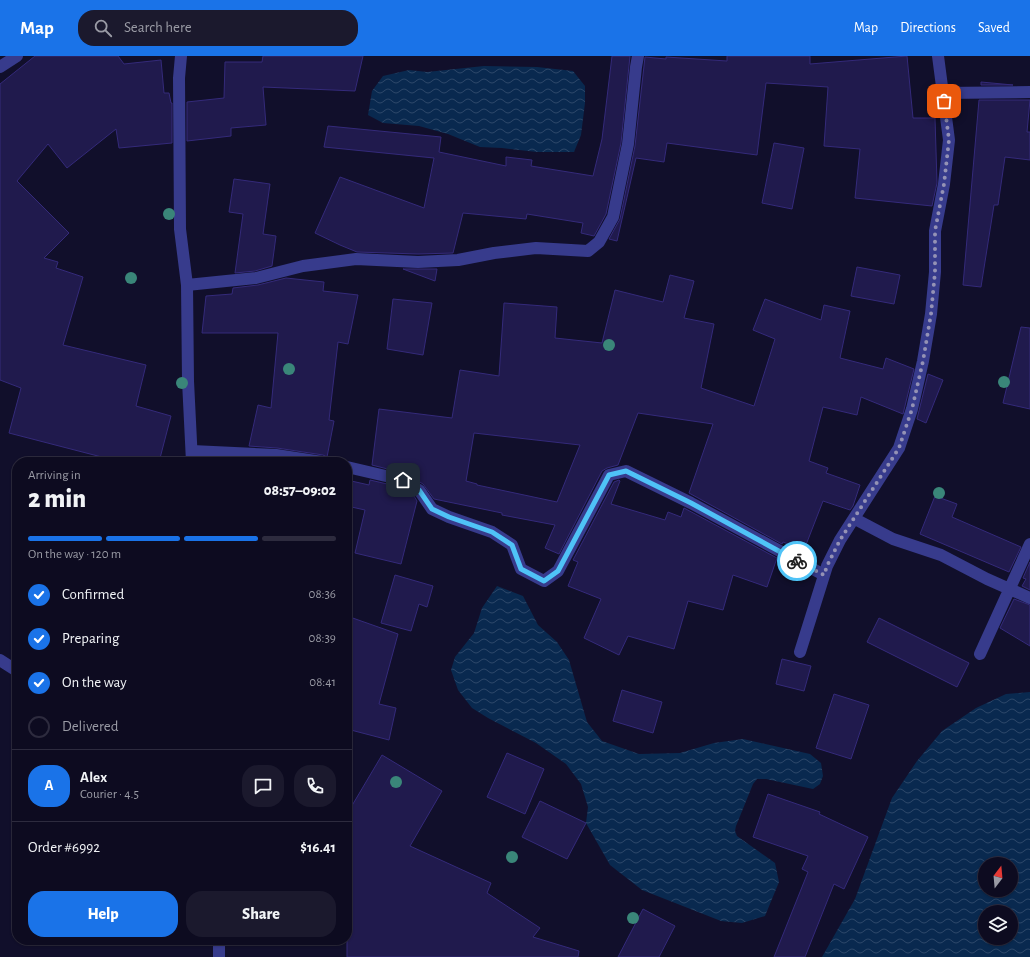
<!DOCTYPE html>
<meta charset="utf-8">
<style>
body{margin:0;font-family:"Alegreya Sans",sans-serif;background:#1b192d;color:#f1f3f6;height:100vh;display:flex;flex-direction:column;font-size:15px;white-space:nowrap}
*{box-sizing:border-box;margin:0}
p{font-size:13px;color:#9a9ba5}
.icon{flex:none;width:22px;height:22px;fill:none;stroke:currentColor;stroke-width:2;stroke-linecap:round;stroke-linejoin:round}
.map{position:relative;flex:1;overflow:hidden}
.side{position:absolute;left:12px;top:401px;width:340px;height:488px;display:flex;flex-direction:column;background:#0d0b20;border-radius:16px;box-shadow:0 1px 3px #0004,0 0 0 1px #2d2b3e}
.side>*{flex:none}
.needle{width:26px;rotate:16deg}
.fabs{position:absolute;left:978px;top:801px;display:grid;gap:8px}
.fabs a{display:grid;place-items:center;width:40px;height:40px;border-radius:50%;background:#0d0b20;box-shadow:0 1px 3px #0004,0 0 0 1px #2d2b3e;font-size:20px}
.pin{position:absolute;display:grid;place-items:center;width:34px;height:34px;color:#fff;margin:-17px;border-radius:8px;box-shadow:0 2px 6px #0006}
.courier{position:absolute;display:grid;place-items:center;width:40px;height:40px;margin:-20px;border:3px solid #4fc3f7;border-radius:50%;background:#fff;color:#222;box-shadow:0 1px 5px #0007}
.headline em{font-style:normal;font-weight:800}
.headline div{display:flex;flex-direction:column-reverse}
.headline{display:flex;align-items:center;justify-content:space-between;height:68px;padding:0 16px}
h1{font-size:26px;font-weight:800;line-height:30px}
.bar{display:grid;grid-template-columns:repeat(4,1fr);gap:6px 4px;align-content:center;height:48px;padding:0 16px}
.bar i{height:5px;border-radius:3px;background:#2d2b3e}
.bar .current{background:#1a73e8}
.bar p{grid-column:span 4}
.line{display:flex;align-items:center;gap:10px;padding:0 16px;border-top:1px solid #2d2b3e}
.line div{flex:1}
.round{display:grid;place-items:center;flex:none;width:42px;height:42px;border-radius:16px;background:#1b192d}
ol{padding:0 16px;list-style:none}
li{display:flex;align-items:center;gap:12px;height:44px}
li p{margin-inline-start:auto}
li .icon{padding:4px;border-radius:50%;background:#1a73e8;color:#fff;stroke-width:4}
li:last-child{color:#9a9ba5}
li i{width:22px;height:22px;border:2px solid #2d2b3e;border-radius:50%}
.primary-button{display:flex;gap:8px;margin-top:auto;padding:8px 16px}
.primary-button a{flex:1;height:46px;border-radius:16px;background:#1a73e8;color:#fff;font-size:16px;font-weight:800;line-height:46px;text-align:center}
.primary-button a+a{background:#1b192d;color:#f1f3f6}
header{display:flex;align-items:center;gap:24px;box-sizing:border-box;height:56px;padding:0 20px;background:#1a73e8;color:#fff}
header strong{font-size:19px}
nav{display:flex;gap:22px;margin-inline-start:auto;font-size:14px}
.search{width:280px;height:36px;background:#1b192d;display:flex;align-items:center;gap:10px;box-sizing:border-box;padding:0 14px;border-radius:16px;color:#9a9ba5;font-size:15px}
.map>svg:first-child{display:block}
.water{fill:url(#water-waves);fill-rule:evenodd}
.building{fill:#201a4d;stroke:#342a7a;fill-rule:evenodd}
.lines{fill:none;stroke-linecap:round;stroke-linejoin:round}
.street{stroke:#373b8c;stroke-width:12}
.tree{fill:#3a8679}
.done{stroke:#9492b5;stroke-width:4;stroke-dasharray:0 7.2}
.route{stroke:#4fc3f7;stroke-width:5}
</style>
<header>
<strong>Map</strong>
<div class="search"><svg class="icon" aria-label="search" viewBox="0 0 24 24"><circle cx="10" cy="10" r="6"/><path d="M15 15l6 6"/></svg>Search here</div>
<nav><a>Map</a><a>Directions</a><a>Saved</a></nav>
</header>
<div class="map">
<svg width="1030" height="901" viewBox="0 0 1030 901">
<defs>
<pattern id="water-waves" width="16" height="10" patternUnits="userSpaceOnUse"><rect width="16" height="10" fill="#09294f"/><path d="M0 5q4-4 8 0t8 0" fill="none" stroke="#2c4769"/></pattern>
</defs>
<rect width="100%" height="100%" fill="#110f2b"/>
<path class="water" d="M484,10L537,11L573,15L585,30V47L581,79L574,96H537L502,92L480,91L448,78L419,70L383,67L368,59L372,35L383,20L409,14L427,16Z
M497,530L523,540L538,569L557,586L569,604L587,666L602,685L639,698L680,697L714,687L743,683L810,698L821,707L823,720L820,728L813,733L766,723H757L753,728L736,770L735,775L737,780L775,807L779,826L765,860L742,867L721,865L642,834L610,809L586,767L588,751L581,728L566,708L536,687L488,662L472,652L458,634L451,614L455,601L474,577L482,552Z
M1030,636V901H822L855,843L892,742L917,705L942,675L976,652L1006,638ZM985,808H1011V834H985ZM985,856H1011V882H985Z"/>
<path class="building" d="M35,0H118L124,8L161,4L164,37H169L171,47H172V87L119,92L116,73L67,112L48,88L17,125L69,177L44,202L58,206L56,212L83,221L63,289L146,309L136,350L171,360L159,406H121L9,377L21,332L0,324V28Z
M263,0H363L355,35L263,31L266,69L231,72V80L187,85V46L224,42L225,6H262Z
M612,0H630L621,87L606,158L594,180L581,177L583,167L527,158L526,163L463,157L453,197L418,198L357,196L340,189L315,177L340,121L424,152L434,102L324,91L328,70L441,81L439,96L506,110V101L532,104L531,110L593,120L602,83Z
M727,0H810V8L907,0L913,62H935L937,127L932,150L855,142L860,93L824,90L828,31L766,27L757,99L667,87L664,106L636,102L617,185L609,183L620,163L635,90L645,1L666,3V1L727,5Z
M981,26L1013,29H981Z
M979,44H1030L1027,76H1030V104L1005,101L998,149H994L981,231L963,229Z
M774,87L804,92L792,153L762,147Z
M234,123L270,128L263,178L276,180L272,210L255,215L235,217L243,158L229,156Z
M857,211L900,219L894,248L851,240Z
M403,213H437L435,225Z
M670,219L694,225L684,262L714,268L701,332L754,350L775,283L753,274L765,243L821,264L824,249L850,255L840,302L883,313L886,302L914,313L903,358L861,341L857,359L823,351L809,405L828,412L826,417L860,429L853,450L850,454L823,445L804,494L783,486L782,488L689,437L713,368L638,357L618,409L607,412L602,415L559,498L545,492L555,469L502,459V457L434,443L423,428L407,418L372,409L379,353L452,362L460,314L499,320L504,247L557,251L555,282L602,287L615,234L663,246ZM474,377L580,389L557,446L477,429V428L466,425Z
M286,222L324,226L323,235L358,239L348,288L338,286L329,364L334,365L327,401L323,399L277,392L249,390L258,349L271,352L278,277H202L206,240L232,238L233,232L258,229Z
M393,243L432,247L423,299L387,293Z
M1021,271L1030,272V353L1003,347Z
M928,318L943,324L926,367L917,363Z
M347,424L369,429L370,424L400,431L414,440L417,445L401,508L355,497L365,454L347,450Z
M619,424L620,425L611,448L665,464L668,456L681,461L684,452L777,502L767,531L733,519L723,554L688,545L674,593L628,580L619,599L584,582L601,543L568,530L578,506L573,504L614,426Z
M935,440L957,448L952,461L1021,491L1009,516L920,478Z
M1030,506V534L1022,530L1026,523L1023,522Z
M395,519L433,530L427,551L419,548L411,575L381,567Z
M1014,543L1030,549V590L1000,572Z
M347,560L398,578L379,648L396,652L389,684L347,673Z
M879,562L969,607L957,631L867,586Z
M782,603L811,610L804,635L776,628Z
M622,634L662,646L653,677L613,665Z
M834,638L869,649L851,703L816,692Z
M507,697L544,713L525,758L487,741Z
M382,699L442,735L410,790L491,827L487,837L540,872L533,881L579,895L578,901H347V758Z
M768,738L820,756L819,758L868,781L844,833L834,828L805,901H774L808,816L802,813L808,800L753,781Z
M540,745L586,767L567,803L522,781Z
M643,853L675,870L659,901H618Z"/>
<g class="lines">
<path class="street" d="M181,0L179,22L180,173L187,229L188,325L192,406
M0,11L17,0
M942,37L1030,36
M187,229L256,222L303,210L356,203L418,206L458,204L494,197L536,192L588,195L599,186L613,161L628,88L636,11L638,0
M192,395L276,399L322,406
M347,411L403,424L419,434L432,453L449,461L492,476L512,489L521,513L544,525L558,515L609,419L626,415L691,447L824,519
M855,463L893,483L941,499L987,523L1030,542
M800,596L827,510L840,484L899,392L912,353L923,305L931,258L935,216V175L944,128L949,84L938,0
M980,598L1030,488
M0,604L17,615
M219,901V884"/>
</g>
<g class="tree">
<circle cx="169" cy="158" r="6"/>
<circle cx="131" cy="222" r="6"/>
<circle cx="609" cy="289" r="6"/>
<circle cx="289" cy="313" r="6"/>
<circle cx="1004" cy="326" r="6"/>
<circle cx="182" cy="327" r="6"/>
<circle cx="939" cy="437" r="6"/>
<circle cx="396" cy="726" r="6"/>
<circle cx="512" cy="801" r="6"/>
<circle cx="633" cy="862" r="6"/>
</g>
<g class="lines">
<path class="done" d="M797,505L824,519L827,510L840,484L899,392L912,353L923,305L931,258L935,216V175L944,128L949,84L944,45"/>
<path class="route" d="M403,424L419,434L432,453L449,461L492,476L512,489L521,513L544,525L558,515L609,419L626,415L691,447L797,505"/>
</g>
</svg>
<div class="fabs">
<a><svg class="needle" viewBox="-14 -14 28 28"><path d="M0-13l5 13h-10z" fill="#e53935"/><path d="M0 13l5-13h-10z" fill="#9a9ba5"/></svg></a>
<a><svg class="icon" aria-label="layers" viewBox="0 0 24 24"><path d="M12 4l9 5-9 5-9-5zM3 14l9 5 9-5"/></svg></a>
</div>
<div class="pin" style="left:944px;top:45px;background:#ea580c"><svg class="icon" aria-label="bag" viewBox="0 0 24 24"><path d="M5 8h14l-1 12H6zM9 8a3 3 0 0 1 6 0"/></svg></div>
<div class="pin" style="left:403px;top:424px;background:#1f2937"><svg class="icon" aria-label="home" viewBox="0 0 24 24"><path d="M3 11l9-7 9 7M6 9v11h12V9"/></svg></div>
<div class="courier" style="left:797px;top:505px"><svg class="icon" aria-label="bike" viewBox="0 0 24 24"><circle cx="6" cy="16" r="4"/><circle cx="18" cy="16" r="4"/><path d="M6 16l4-8h5l3 8M10 8l3 8H6M13 5h3"/></svg></div>
<section class="side">
<div class="headline"><div><h1>2 min</h1><p>Arriving in</p></div><em>08:57–09:02</em></div>
<div class="bar"><i class="current"></i><i class="current"></i><i class="current"></i><i></i><p>On the way · 120 m</p></div>
<ol>
<li><svg class="icon" aria-label="check" viewBox="0 0 24 24"><path d="M5 12l5 5 9-10"/></svg>Confirmed<p>08:36</p></li>
<li><svg class="icon" aria-label="check" viewBox="0 0 24 24"><path d="M5 12l5 5 9-10"/></svg>Preparing<p>08:39</p></li>
<li><svg class="icon" aria-label="check" viewBox="0 0 24 24"><path d="M5 12l5 5 9-10"/></svg>On the way<p>08:41</p></li>
<li><i></i>Delivered</li>
</ol>
<div class="line" style="height:72px"><b class="round" style="background:#1a73e8;color:#fff">A</b><div><b>Alex</b><p>Courier · 4.5</p></div><a class="round"><svg class="icon" aria-label="chat" viewBox="0 0 24 24"><path d="M4 5h16v11H9l-5 4z"/></svg></a><a class="round"><svg class="icon" aria-label="phone" viewBox="0 0 24 24"><path d="M5 4h4l2 5-3 2q2 4 5 5l2-3 5 2v4C11 20 4 13 5 4z"/></svg></a></div>
<div class="line" style="height:52px"><div>Order #6992</div><b>$16.41</b></div>
<div class="primary-button"><a>Help</a><a>Share</a></div>
</section>
</div>
